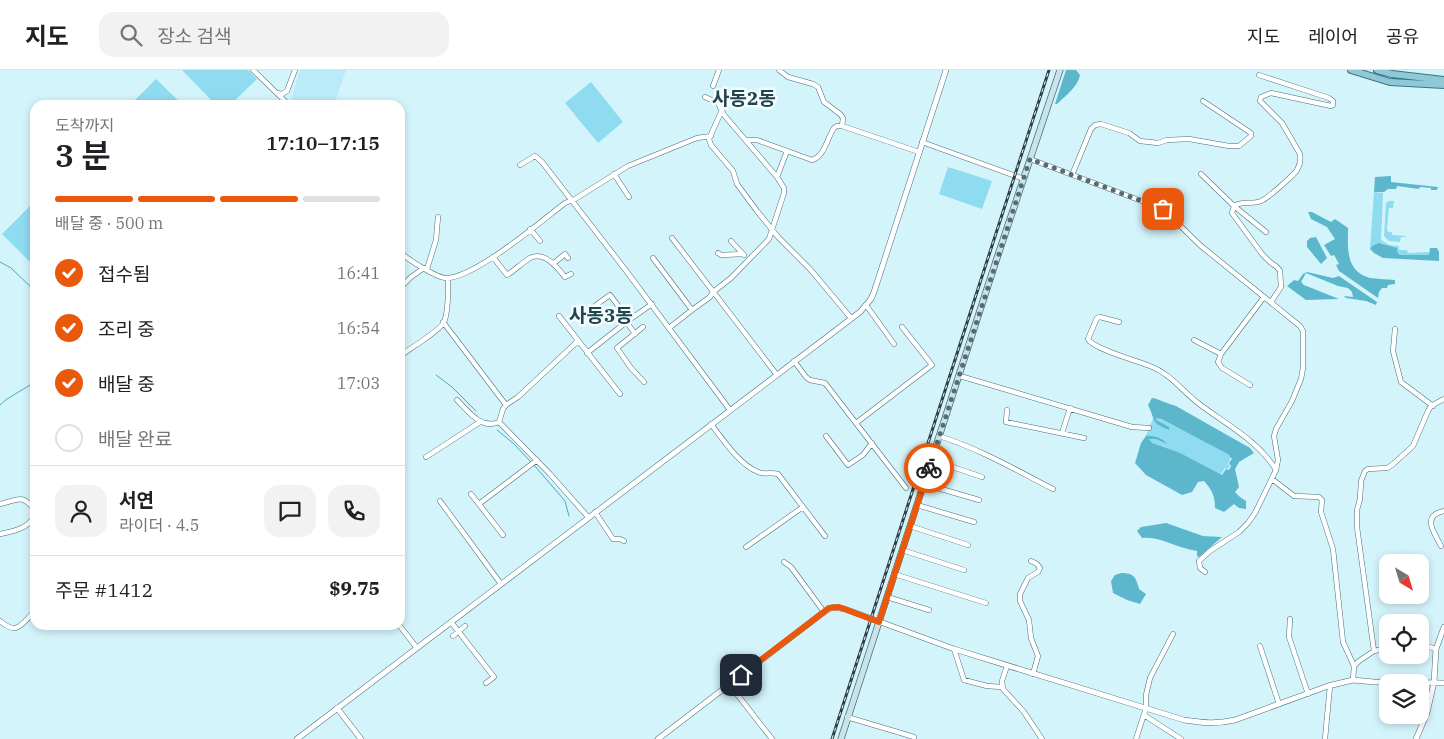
<!DOCTYPE html>
<html lang="ko">
<meta charset="utf-8">
<style>
body{margin:0;font-family:"IBM Plex Serif","Noto Sans KR",serif;background:#f2f2f2;color:#202124;height:100vh;display:flex;flex-direction:column;font-size:19px;white-space:nowrap}
*{box-sizing:border-box;margin:0}
p{font-size:16px;color:#757577}
.icon{flex:none;width:28px;height:28px;fill:none;stroke:currentColor;stroke-width:2;stroke-linecap:round;stroke-linejoin:round}
.map{position:relative;flex:1;overflow:hidden}
.sheet{position:absolute;left:30px;top:30px;width:375px;height:530px;display:flex;flex-direction:column;background:#fff;border-radius:15px;box-shadow:0 2px 8px #0003}
.sheet>*{flex:none}
.needle{width:32px;rotate:142deg}
.tools{position:absolute;left:1379px;top:484px;display:grid;gap:10px}
.tools a{display:grid;place-items:center;width:50px;height:50px;border-radius:10px;background:#fff;box-shadow:0 2px 8px #0003;font-size:25px}
.pin{position:absolute;display:grid;place-items:center;width:42px;height:42px;color:#fff;margin:-21px;border-radius:10px;box-shadow:0 2px 8px #0006}
.courier{position:absolute;display:grid;place-items:center;width:50px;height:50px;margin:-25px;border:4px solid #ea580c;border-radius:50%;background:#fff;color:#222;box-shadow:0 1px 6px #0007}
.summary em{font-style:normal;font-weight:600}
.summary div{display:flex;flex-direction:column-reverse}
.summary{display:flex;align-items:center;justify-content:space-between;height:85px;padding:0 25px}
h1{font-size:32px;font-weight:600;line-height:38px}
.bar{display:grid;grid-template-columns:repeat(4,1fr);gap:8px 5px;align-content:center;height:60px;padding:0 25px}
.bar i{height:6px;border-radius:4px;background:#e0e0e0}
.bar .on{background:#ea580c}
.bar p{grid-column:span 4}
.line{display:flex;align-items:center;gap:12px;padding:0 25px;border-top:1px solid #e0e0e0}
.line div{flex:1}
.round{display:grid;place-items:center;flex:none;width:52px;height:52px;border-radius:15px;background:#f2f2f2}
ol{padding:0 25px;list-style:none}
li{display:flex;align-items:center;gap:15px;height:55px}
li p{margin-inline-start:auto}
li .icon{padding:5px;border-radius:50%;background:#ea580c;color:#fff;stroke-width:4}
li:last-child{color:#757577}
li i{width:28px;height:28px;border:2px solid #e0e0e0;border-radius:50%}
header{display:flex;align-items:center;gap:30px;box-sizing:border-box;height:70px;padding:0 25px;background:#fff;border-bottom:1px solid #e0e0e0}
header strong{font-size:24px}
nav{display:flex;gap:28px;margin-inline-start:auto;font-size:18px}
.search{width:350px;height:45px;background:#f2f2f2;display:flex;align-items:center;gap:12px;box-sizing:border-box;padding:0 18px;border-radius:15px;color:#757577;font-size:19px}
.map>svg:first-child{display:block}
.built{fill:#baebf8}
.green{fill:#8fdcf0}
.forest{fill:#5cb7cd}
.lines{fill:none;stroke-linecap:round;stroke-linejoin:round}
.stream{stroke:#4da9bf;stroke-width:1}
.minor-casing{stroke:#496e77;stroke-width:5.5}
.tertiary-casing{stroke:#496e77;stroke-width:6}
.secondary-casing{stroke:#496e77;stroke-width:7}
.primary-casing{stroke:#357686;stroke-width:8}
.minor{stroke:#fff;stroke-width:4.5}
.tertiary{stroke:#fff;stroke-width:5}
.secondary{stroke:#c8e4ea;stroke-width:5.5}
.primary{stroke:#91c8d6;stroke-width:6}
.rail-casing{stroke:#2e4044;stroke-width:3}
.rail{stroke:#f4fcfe;stroke-width:1;stroke-dasharray:4;stroke-linecap:butt}
.done{stroke:#576c71;stroke-width:5;stroke-dasharray:0 9}
.route{stroke:#ea580c;stroke-width:6}
.labels{text-anchor:middle;dominant-baseline:central;stroke-width:5;stroke-linejoin:round;paint-order:stroke}
.quarter-label{font-size:19px;font-weight:bold;fill:#21454e;stroke:#f4fcfe}
</style>
<header>
<strong>지도</strong>
<div class="search"><svg class="icon" aria-label="search" viewBox="0 0 24 24"><circle cx="10" cy="10" r="6"/><path d="M15 15l6 6"/></svg>장소 검색</div>
<nav><a>지도</a><a>레이어</a><a>공유</a></nav>
</header>
<div class="map">
<svg width="1444" height="669" viewBox="0 0 1444 669">
<rect width="100%" height="100%" fill="#d4f4fc"/>
<path class="built" d="M300,0H346L334,35H321L315,33L314,35L290,34Z"/>
<path class="green" d="M182,0H248L257,9L230,35H216Z
M156,9L183,35H130Z
M591,12L623,52L598,73L565,33Z
M948,97L992,111L982,139L939,124Z
M1374,122L1383,123V126L1381,170L1389,175L1399,176V180H1407L1408,183L1429,182V185H1400L1397,182V178L1388,177L1382,173L1372,176L1370,179Z
M35,131V197L2,164Z
M1389,131H1394L1393,138H1389L1387,159L1388,162H1392V165L1406,166V167H1401L1400,172L1389,171L1384,166L1386,133Z
M1154,346L1232,385L1228,394L1230,395L1228,399L1225,398L1220,406L1144,370Z"/>
<path class="forest" d="M1066,0H1076L1080,5C1078,17 1065,26 1057,34H1055Z
M1391,106V112L1438,117L1437,120H1431V118L1420,117L1419,119L1397,116L1396,119H1388L1384,122H1374L1375,107Z
M1308,142H1312L1331,152L1335,149L1348,158C1348,176 1345,199 1367,207C1371,209 1388,209 1395,210V214L1388,215L1387,218H1382L1379,222L1378,228L1339,201L1336,195L1339,194L1334,185L1331,186L1324,175L1335,169L1327,157L1311,149Z
M1316,167L1327,188L1321,194L1307,177V171L1310,168Z
M1379,173L1397,178V182L1400,185H1429L1430,178H1437L1439,182V191L1383,188L1374,183L1370,179L1372,176Z
M1307,202L1333,208L1339,206L1377,232L1376,235L1366,231L1346,228L1344,226L1353,227L1352,222L1348,218L1338,216L1306,203L1301,212L1304,215L1339,229L1306,230L1287,216L1294,210L1298,211L1303,204Z
M1152,328C1160,329 1167,334 1176,336L1250,378L1254,383L1239,392L1235,399L1239,417L1235,422L1240,427L1246,431V439L1239,438L1234,434L1224,442L1215,438C1215,426 1212,420 1204,411L1198,412L1192,422L1182,425L1146,405L1135,393L1141,373L1146,366C1154,365 1162,368 1167,374L1156,369H1149L1152,373L1180,383L1222,405L1226,399L1229,400L1231,396L1229,393L1232,389L1228,384L1161,349L1156,348V350L1169,357V360C1150,352 1156,351 1148,335Z
M1166,453L1203,466L1222,467L1199,487L1197,486V481C1178,479 1161,466 1142,468L1137,461L1141,457Z
M1121,503C1134,503 1136,507 1139,519L1146,524L1140,534L1127,530L1113,523L1111,511L1115,505Z"/>
<g class="lines">
<path class="stream" d="M0,192L11,198L35,221
M436,305L452,317L476,341
M0,335L7,329L35,312
M497,360L513,373L531,392
M534,395L565,431L569,446"/>
<g class="minor-casing">
<path id="minor" d="M253,0L289,35
M779,0L788,7L813,14L818,17L824,32L840,44L843,48L842,56L919,82
M1259,5L1329,28L1333,31V35L1331,36L1271,23L1261,27L1260,31L1282,53L1300,84C1301,90 1300,95 1297,100C1294,105 1267,129 1261,131C1252,135 1243,130 1234,136L1232,143L1262,184L1270,192L1277,197L1280,201L1281,217L1271,232
M713,16L719,0
M277,23L282,24L287,21L295,0
M705,27L718,33L724,45L777,107
M722,40L709,69L711,75L733,101L737,114L757,141L778,167L810,199L851,248
M746,70H757L812,90C825,86 827,68 834,58L837,56H842
M922,72L1024,109
M1030,89L1163,139L1201,176L1300,256L1303,261V298L1301,309L1292,331L1276,359L1274,366L1278,390L1276,400L1255,443L1248,453L1239,462L1210,481L1199,491L1200,498L1205,502
M520,95L535,86L542,92L624,198L730,340
M614,104L629,127
M1201,104L1234,136L1266,162
M1072,105L1091,59L1095,55L1101,54L1129,63L1140,71L1158,73L1167,70L1189,69L1229,76H1239L1251,66V63L1203,31
M530,159L540,171
M672,168L777,305
M731,171L744,185
M400,182C407,189 437,208 446,208C475,208 540,152 565,133L575,129L628,96L697,68L711,66
M718,183L721,185L743,184
M493,187L507,205C515,200 522,193 530,188C545,181 557,197 565,207L571,204
M653,188L692,240L710,227L713,222L731,208L769,169L784,123V118L777,107L787,81
M554,193L565,184L568,188
M427,199L436,170L438,147
M400,218L411,207L424,198
M596,235L610,225L629,250L652,234
M866,235L894,274
M559,246L620,324
M629,250L628,254L635,264
M443,252L506,335L503,339L499,352C481,360 468,341 457,330
M1119,252L1100,247L1097,248L1088,269C1093,279 1138,291 1150,296C1171,304 1181,320 1198,333C1225,354 1258,370 1276,400
M643,257L617,278L631,298L644,312
M669,258L692,240
M1395,259L1393,281L1401,312L1433,336
M1194,270L1221,284
M587,283L629,250
M400,286C409,279 440,261 444,252C449,240 448,221 448,208
M794,291L806,307L810,310L825,313L906,418
M960,306L1132,357L1149,358
M1250,315L1222,298L1218,292L1221,284L1264,227
M506,335L518,327L578,271
M1007,340L1006,352L1084,368
M499,352L550,404L588,447
M856,353L932,295L902,257
M711,354C723,370 740,395 758,402C765,405 771,402 778,404L825,466
M1062,363L1070,338
M826,366L848,395L863,385L872,373
M939,366C980,379 1016,400 1053,419
M426,387L480,352
M932,390L982,407
M1272,409L1294,426L1319,427L1322,430L1321,442L1333,479L1343,572L1354,596
M924,414L979,430
M471,424L503,465
M440,431L501,514
M0,434C19,430 21,423 35,440
M479,434L537,390
M917,435L974,452
M595,442L613,469H620L624,471
M910,456L968,475
M0,464C14,461 27,459 35,446
M1441,476C1434,462 1421,446 1444,441
M746,477L803,437
M902,480L964,500
M1031,491L1037,494L1040,498L1038,502L1028,508L1020,524V531L1029,550L1031,568L1038,586L1033,604
M784,492L791,497L824,542
M894,504L986,533
M35,523V526
M887,527L929,540
M1290,549L1289,567L1308,624
M0,551C18,566 21,554 35,541
M451,552L494,607L486,613
M399,555L417,578
M453,566L465,556
M1420,574L1436,579
M1260,576L1279,634
M954,579L964,610L987,616L1002,617
M1374,581L1357,457V440L1360,429L1361,411L1365,401L1368,399L1387,398L1392,395L1413,376L1428,341L1431,336L1444,329
M1007,596L1002,611L1003,619L1024,642L1042,669
M1353,610L1354,596L1359,591L1374,581L1388,578
M729,614L772,669
M1144,645L1181,669
M847,647L914,667
M1136,669L1146,638V625L1150,608L1173,564
M1325,669L1330,616"/>
</g>
<g class="tertiary-casing">
<path id="tertiary" d="M337,638L361,669
M297,669L860,242L871,229L874,222L946,0
M658,669L824,542L833,537L845,539L954,579L1184,650C1203,653 1217,654 1235,650L1328,616L1353,610L1374,612L1444,613
M1416,669L1427,643L1434,612L1436,579L1444,557"/>
</g>
<g class="secondary-casing">
<path id="secondary" d="M841,669L995,194L1060,0"/>
</g>
<g class="primary-casing">
<path id="primary" d="M1351,0L1390,12L1444,15
M1377,0L1392,4L1444,10"/>
</g>
<use href="#minor" class="minor"/>
<use href="#tertiary" class="tertiary"/>
<use href="#secondary" class="secondary"/>
<use href="#primary" class="primary"/>
<g class="rail-casing">
<path id="rail" d="M832,669L1049,0"/>
</g>
<use href="#rail" class="rail"/>
</g>
<g class="lines">
<path class="done" d="M929,398L1030,89L1163,139"/>
<path class="route" d="M741,605L829,538L839,537L879,552L929,398"/>
</g>
<g class="labels">
<g class="quarter-label">
<text x="744" y="28">사동2동</text>
<text x="601" y="245">사동3동</text>
</g>
</g>
</svg>
<div class="tools">
<a><svg class="needle" viewBox="-14 -14 28 28"><path d="M0-13l5 13h-10z" fill="#e53935"/><path d="M0 13l5-13h-10z" fill="#757577"/></svg></a>
<a><svg class="icon" aria-label="locate" viewBox="0 0 24 24"><circle cx="12" cy="12" r="6"/><path d="M12 2v4M12 18v4M2 12h4M18 12h4"/></svg></a>
<a><svg class="icon" aria-label="layers" viewBox="0 0 24 24"><path d="M12 4l9 5-9 5-9-5zM3 14l9 5 9-5"/></svg></a>
</div>
<div class="pin" style="left:1163px;top:139px;background:#ea580c"><svg class="icon" aria-label="bag" viewBox="0 0 24 24"><path d="M5 8h14l-1 12H6zM9 8a3 3 0 0 1 6 0"/></svg></div>
<div class="pin" style="left:741px;top:605px;background:#1f2937"><svg class="icon" aria-label="home" viewBox="0 0 24 24"><path d="M3 11l9-7 9 7M6 9v11h12V9"/></svg></div>
<div class="courier" style="left:929px;top:398px"><svg class="icon" aria-label="bike" viewBox="0 0 24 24"><circle cx="6" cy="16" r="4"/><circle cx="18" cy="16" r="4"/><path d="M6 16l4-8h5l3 8M10 8l3 8H6M13 5h3"/></svg></div>
<section class="sheet">
<div class="summary"><div><h1>3 분</h1><p>도착까지</p></div><em>17:10–17:15</em></div>
<div class="bar"><i class="on"></i><i class="on"></i><i class="on"></i><i></i><p>배달 중 · 500 m</p></div>
<ol>
<li><svg class="icon" aria-label="check" viewBox="0 0 24 24"><path d="M5 12l5 5 9-10"/></svg>접수됨<p>16:41</p></li>
<li><svg class="icon" aria-label="check" viewBox="0 0 24 24"><path d="M5 12l5 5 9-10"/></svg>조리 중<p>16:54</p></li>
<li><svg class="icon" aria-label="check" viewBox="0 0 24 24"><path d="M5 12l5 5 9-10"/></svg>배달 중<p>17:03</p></li>
<li><i></i>배달 완료</li>
</ol>
<div class="line" style="height:90px"><a class="round"><svg class="icon" aria-label="person" viewBox="0 0 24 24"><circle cx="12" cy="8" r="4"/><path d="M4 21q1-7 8-7t8 7"/></svg></a><div><b>서연</b><p>라이더 · 4.5</p></div><a class="round"><svg class="icon" aria-label="chat" viewBox="0 0 24 24"><path d="M4 5h16v11H9l-5 4z"/></svg></a><a class="round"><svg class="icon" aria-label="phone" viewBox="0 0 24 24"><path d="M5 4h4l2 5-3 2q2 4 5 5l2-3 5 2v4C11 20 4 13 5 4z"/></svg></a></div>
<div class="line" style="height:65px"><div>주문 #1412</div><b>$9.75</b></div>
</section>
</div>
